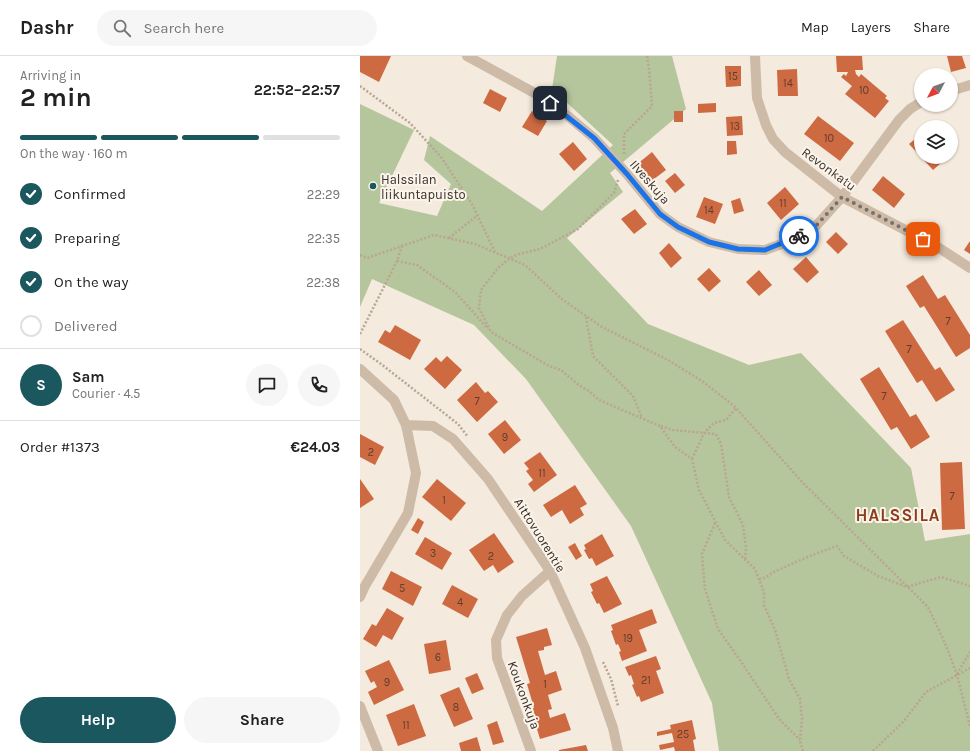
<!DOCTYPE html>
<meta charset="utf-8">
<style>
body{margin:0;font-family:Karla,sans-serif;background:#f6f6f6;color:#222;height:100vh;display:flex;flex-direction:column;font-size:15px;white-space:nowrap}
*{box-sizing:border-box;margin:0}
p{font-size:13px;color:#767676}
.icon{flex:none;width:22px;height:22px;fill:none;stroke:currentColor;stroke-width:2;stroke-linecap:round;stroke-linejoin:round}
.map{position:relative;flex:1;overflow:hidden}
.panel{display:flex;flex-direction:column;background:#fff;width:360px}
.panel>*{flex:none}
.needle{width:26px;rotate:229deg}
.fabs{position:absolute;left:554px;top:12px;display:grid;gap:8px}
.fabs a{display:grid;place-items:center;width:44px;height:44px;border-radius:50%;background:#fff;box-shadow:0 1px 3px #0004;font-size:20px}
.pin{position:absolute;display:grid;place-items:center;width:34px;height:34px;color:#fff;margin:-17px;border-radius:8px;box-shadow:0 2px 6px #0006}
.courier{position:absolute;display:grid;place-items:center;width:40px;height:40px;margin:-20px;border:3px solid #1a73e8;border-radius:50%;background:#fff;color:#222;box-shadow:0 1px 5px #0007}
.head em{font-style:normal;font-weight:700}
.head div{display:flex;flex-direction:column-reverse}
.head{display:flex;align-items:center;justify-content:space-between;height:68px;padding:0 20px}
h1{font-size:26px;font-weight:700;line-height:30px}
.bar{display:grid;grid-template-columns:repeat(4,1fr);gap:6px 4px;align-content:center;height:48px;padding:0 20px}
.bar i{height:5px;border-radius:3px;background:#e0e0e0}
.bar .on{background:#1b575e}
.bar p{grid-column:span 4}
.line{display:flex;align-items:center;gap:10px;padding:0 20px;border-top:1px solid #e0e0e0}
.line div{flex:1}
.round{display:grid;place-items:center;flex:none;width:42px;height:42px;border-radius:21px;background:#f6f6f6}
ol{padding:0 20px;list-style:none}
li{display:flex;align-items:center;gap:12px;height:44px}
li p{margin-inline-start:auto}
li .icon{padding:4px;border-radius:50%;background:#1b575e;color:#fff;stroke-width:4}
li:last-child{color:#767676}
li i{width:22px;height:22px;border:2px solid #e0e0e0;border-radius:50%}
.cta{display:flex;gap:8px;margin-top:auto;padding:8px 20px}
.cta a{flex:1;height:46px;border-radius:24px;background:#1b575e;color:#fff;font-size:16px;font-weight:700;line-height:46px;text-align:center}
.cta a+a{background:#f6f6f6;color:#222}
header{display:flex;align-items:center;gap:24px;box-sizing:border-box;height:56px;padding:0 20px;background:#fff;border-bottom:1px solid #e0e0e0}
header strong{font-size:19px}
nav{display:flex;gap:22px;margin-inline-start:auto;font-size:14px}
.search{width:280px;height:36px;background:#f6f6f6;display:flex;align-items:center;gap:10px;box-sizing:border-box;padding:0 14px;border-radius:22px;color:#767676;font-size:15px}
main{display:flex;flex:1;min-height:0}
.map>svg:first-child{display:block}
.green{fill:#b5c59c}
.building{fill:#ce6a41}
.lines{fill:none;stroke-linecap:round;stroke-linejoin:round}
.path{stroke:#b9a592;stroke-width:2.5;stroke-dasharray:2 2;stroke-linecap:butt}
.minor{stroke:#cdbba8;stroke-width:10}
.tertiary{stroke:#cdbba8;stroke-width:10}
.done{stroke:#7b7068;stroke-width:4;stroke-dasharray:0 7.2}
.route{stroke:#1a73e8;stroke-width:5}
.poi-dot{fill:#1b575e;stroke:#fbf4ea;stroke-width:1.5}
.labels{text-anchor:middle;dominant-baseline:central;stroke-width:4;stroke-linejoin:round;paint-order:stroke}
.number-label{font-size:11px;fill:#5f3e2f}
.street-label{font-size:13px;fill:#3a2f29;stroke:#fbf4ea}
.poi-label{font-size:13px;fill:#3a2f29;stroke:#fbf4ea;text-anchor:start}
.district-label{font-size:17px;font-weight:bold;letter-spacing:1px;fill:#8f3c1c;stroke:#fbf4ea}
</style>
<header>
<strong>Dashr</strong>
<div class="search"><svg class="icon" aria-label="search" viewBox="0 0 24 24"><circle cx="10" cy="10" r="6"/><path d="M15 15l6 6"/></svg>Search here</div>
<nav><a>Map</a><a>Layers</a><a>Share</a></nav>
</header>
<main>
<section class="panel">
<div class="head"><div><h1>2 min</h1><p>Arriving in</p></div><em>22:52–22:57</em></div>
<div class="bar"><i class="on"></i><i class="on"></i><i class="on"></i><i></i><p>On the way · 160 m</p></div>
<ol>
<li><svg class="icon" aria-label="check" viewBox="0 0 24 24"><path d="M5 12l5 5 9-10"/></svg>Confirmed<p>22:29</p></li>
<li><svg class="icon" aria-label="check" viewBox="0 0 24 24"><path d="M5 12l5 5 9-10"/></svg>Preparing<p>22:35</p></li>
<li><svg class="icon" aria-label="check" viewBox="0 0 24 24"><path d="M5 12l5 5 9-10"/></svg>On the way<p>22:38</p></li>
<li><i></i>Delivered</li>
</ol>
<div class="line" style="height:72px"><b class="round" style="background:#1b575e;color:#fff">S</b><div><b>Sam</b><p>Courier · 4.5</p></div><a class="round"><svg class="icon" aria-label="chat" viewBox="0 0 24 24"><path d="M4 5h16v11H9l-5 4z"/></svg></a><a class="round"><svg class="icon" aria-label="phone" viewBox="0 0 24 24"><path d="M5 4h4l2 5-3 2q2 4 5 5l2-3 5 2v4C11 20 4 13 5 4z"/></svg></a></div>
<div class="line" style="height:52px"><div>Order #1373</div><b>€24.03</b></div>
<div class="cta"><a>Help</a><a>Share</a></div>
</section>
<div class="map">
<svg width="610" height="695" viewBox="0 0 610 695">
<rect width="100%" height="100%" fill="#f4eadd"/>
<path class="green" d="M197,0H312L326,53L250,117L263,136L207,182L288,268L389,309L441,297L551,412L565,485L610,478V695H359L352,647L271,470L166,323L114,269L12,223L0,251V48L54,74L19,147L77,160L91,128L64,104L70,80L182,155L253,89L192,33Z"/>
<path class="building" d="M0,0H31L19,26L0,16Z
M476,0H502L503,14H495L496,18L499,21L501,18L527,40L525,42L529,45L515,62L485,38L492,30L481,21L484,18L486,20L488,16H477Z
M587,0H602L606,12L591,16Z
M365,10H381V30L366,31Z
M437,13L438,40H418L417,14Z
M130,33L147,42L140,56L123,47Z
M356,47V56L338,57V48Z
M172,55L187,65L178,80L162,71Z
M314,55H323V66H314Z
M382,60L383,79L367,80L366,61Z
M458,60L494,87L480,105L444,78Z
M561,78V101H588L573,114L549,88Z
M367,85H376L377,98L367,99Z
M213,86L227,103L214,115L199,98Z
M292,96L306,114L290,126L276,109Z
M315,117L325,129L315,137L305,125Z
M523,120L545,138L534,152L512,134Z
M425,131L439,148L421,164L407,147Z
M344,141L363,148L355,168L336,161Z
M380,142L384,155L374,158L371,145Z
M275,153L287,168L274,178L261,163Z
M476,176L488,188L478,198L466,186Z
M610,185V198L604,194Z
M309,187L322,202L311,212L299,197Z
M446,201L459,216L447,227L433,213Z
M349,212L361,225L349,236L337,223Z
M399,214L412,229L399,240L386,226Z
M563,219L578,243L585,239L610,279V292L596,301L564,250L560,252L546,230Z
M543,264L575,314L580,311L595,334L576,346L562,324L557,327L525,275Z
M35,269L61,284L50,304L18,286L25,274L30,277Z
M87,300L102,314L85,333L64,313L76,301L81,306Z
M519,311L550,361L556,358L570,381L551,393L537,371L531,374L500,323Z
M116,326L125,337L128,335L138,346L117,366L97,344Z
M145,364L161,384L144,398L128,378Z
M0,378L24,391L15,409L0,401Z
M180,396L197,419L174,436L168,428L173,424L166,415L169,413L164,407Z
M602,406L605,473L582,474L580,407Z
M0,423L14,443L0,452Z
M77,423L106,447L91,465L62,441Z
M215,429L227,448L220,452L224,459L210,468L202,454L191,461L183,449Z
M58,462L64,466L58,478L51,474Z
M134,477L154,506L138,517L133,509L124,515L109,494Z
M242,478L254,500L236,510L232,502L229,503L224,494L226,493L224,489Z
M65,481L92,497L82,514L55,498Z
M215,487L222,500L216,504L208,491Z
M31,515L62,531L53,550L22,533Z
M247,520L262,548L244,557L239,547L237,548L231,536L233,535L230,528Z
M92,529L118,543L108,562L82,548Z
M27,552L44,562L32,584L23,579L16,591L3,583L12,568L16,570Z
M292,553L297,567L279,574L287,595L262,605L259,596L261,595L258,588L256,589L251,575L253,574L251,569Z
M187,572L192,589L184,591V594L178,595L185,619L196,615L202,634L188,639L192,653L188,654L190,662L205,657L211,674L180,683L171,653L174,652L167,628L170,627L156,581Z
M86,584L91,614L69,618L64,588Z
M296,600L301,613L296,615L304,637L281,646L279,640L277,641L272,629L274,628L271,619L269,620L265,611Z
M29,604L44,634L14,649L8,636L17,631L14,625L11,627L5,615Z
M117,617L124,633L112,638L105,622Z
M99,631L113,663L94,671L80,639Z
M54,648L66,680L38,690L26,659Z
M332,664L336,683L333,684L335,695H315L314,691L300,694L299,689L314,686L312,677L297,680V676L311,673L310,669Z
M137,665L144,686L133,689L127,669Z
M117,681L121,695H101L99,687Z
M226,689L228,695H199V694Z"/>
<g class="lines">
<path class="path" d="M0,30L50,67L81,101L112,148L135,196
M264,98V78L292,50L289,12L287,0
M258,124L254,137L218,173L180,193L159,198L150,202L138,212L121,234L119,252L131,276L189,310L201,314L220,330L229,335L239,344L274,359L300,370L315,391L332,403L339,434L365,484L395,513L404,536V549L415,574L429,623L440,643L442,663L440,685L443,695
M89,182L118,159
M0,199L7,202L74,179L115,188L165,209L203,244L242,271L308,304L342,325L374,350L444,428L568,551L585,587L597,619L610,670
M37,205L57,209L95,236L128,273
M226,261L233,300L273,340L282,362
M0,278L37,205L42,190
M0,293L21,308L98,368L108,381
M301,370L313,374L356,378L361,388L369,441L383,469L386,492L385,504
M332,403L344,377L354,367L366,364L376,352
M355,467L342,498L345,533L358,573L382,607L419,663L440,684
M399,523C406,523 409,518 416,515C436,506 456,497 477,490L484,500L518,520L547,531L581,521L610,530
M243,606L251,623L258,650
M597,618L610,596
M513,695L543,666L566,636L610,612"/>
<path class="minor" d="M395,0L397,42L406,69L413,83L425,96L482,141L576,190L610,212
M0,541L5,530L48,457L56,417L46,369
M0,650L18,695
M171,695L137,602L136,584L147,559L162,540L190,515"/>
<path class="tertiary" d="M107,0L180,40L209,61L234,82L267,118L300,158L318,171L349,186L378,193L405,194L435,183L455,171L482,141L539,64L550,53L561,46
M591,35L610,29
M0,313L34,344L46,369L73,370L93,383L128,423L190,515L225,592L253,672L258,695"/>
</g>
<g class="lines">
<path class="done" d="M439,180L455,171L482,141L563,183"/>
<path class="route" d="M190,47L234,82L267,118L300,158L318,171L349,186L378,193L405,194L439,180"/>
</g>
<circle class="poi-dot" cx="13" cy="130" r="4"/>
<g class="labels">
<g class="number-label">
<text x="373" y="20">15</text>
<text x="428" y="27">14</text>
<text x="504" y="34">10</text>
<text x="375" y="70">13</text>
<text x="469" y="82">10</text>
<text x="423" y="147">11</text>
<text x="349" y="154">14</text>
<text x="588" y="265">7</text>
<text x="549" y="293">7</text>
<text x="524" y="340">7</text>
<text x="117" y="345">7</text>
<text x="145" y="381">9</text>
<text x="11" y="396">2</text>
<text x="182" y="417">11</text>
<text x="592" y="440">7</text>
<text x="84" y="444">1</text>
<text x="73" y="497">3</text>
<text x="131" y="500">2</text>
<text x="42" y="532">5</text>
<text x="100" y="546">4</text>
<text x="268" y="582">19</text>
<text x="78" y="601">6</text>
<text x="286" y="624">21</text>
<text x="27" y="626">9</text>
<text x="185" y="628">1</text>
<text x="96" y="651">8</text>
<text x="46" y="669">11</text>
<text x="323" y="678">25</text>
</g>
<g class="street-label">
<text transform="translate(469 113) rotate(36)">Revonkatu</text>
<text transform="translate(290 126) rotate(49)">Ilveskuja</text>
<text transform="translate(180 479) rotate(58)">Aittovuorentie</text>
<text transform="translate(164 639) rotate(70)">Koukonkuja</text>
</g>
<g class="poi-label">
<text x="21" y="123">Halssilan<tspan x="21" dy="15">liikuntapuisto</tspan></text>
</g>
<g class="district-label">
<text x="538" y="459">HALSSILA</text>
</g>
</g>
</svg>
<div class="fabs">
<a><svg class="needle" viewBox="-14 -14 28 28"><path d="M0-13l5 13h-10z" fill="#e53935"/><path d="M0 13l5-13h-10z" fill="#767676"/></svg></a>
<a><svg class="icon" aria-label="layers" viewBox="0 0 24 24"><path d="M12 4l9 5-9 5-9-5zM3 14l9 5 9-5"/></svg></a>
</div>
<div class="pin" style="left:563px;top:183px;background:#ea580c"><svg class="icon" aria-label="bag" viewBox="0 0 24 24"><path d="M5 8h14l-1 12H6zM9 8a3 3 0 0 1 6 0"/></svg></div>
<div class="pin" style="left:190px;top:47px;background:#1f2937"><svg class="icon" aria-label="home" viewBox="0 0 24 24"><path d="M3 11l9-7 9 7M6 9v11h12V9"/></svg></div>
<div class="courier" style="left:439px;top:180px"><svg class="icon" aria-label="bike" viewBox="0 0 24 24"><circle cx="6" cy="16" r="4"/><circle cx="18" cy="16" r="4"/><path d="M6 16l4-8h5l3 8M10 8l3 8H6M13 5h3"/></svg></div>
</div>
</main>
